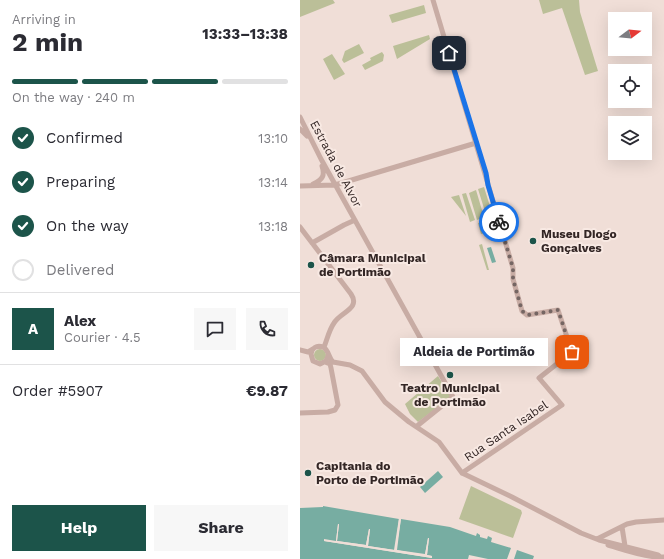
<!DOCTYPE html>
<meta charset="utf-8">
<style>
body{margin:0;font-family:"Work Sans",sans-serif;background:#f7f7f7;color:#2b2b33;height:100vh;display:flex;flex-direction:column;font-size:15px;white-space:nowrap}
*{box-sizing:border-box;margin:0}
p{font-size:13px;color:#7c7c81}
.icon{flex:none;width:22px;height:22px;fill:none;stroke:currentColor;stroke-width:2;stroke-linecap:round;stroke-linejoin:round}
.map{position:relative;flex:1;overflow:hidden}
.sheet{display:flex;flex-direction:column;background:#fff;width:300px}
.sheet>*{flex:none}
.needle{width:26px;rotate:74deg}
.fabs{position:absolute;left:308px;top:12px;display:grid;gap:8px}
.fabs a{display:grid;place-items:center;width:44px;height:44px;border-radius:0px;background:#fff;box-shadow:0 4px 16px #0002;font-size:20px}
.pin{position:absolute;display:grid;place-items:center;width:34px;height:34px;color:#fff;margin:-17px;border-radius:8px;box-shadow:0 2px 6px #0006}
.courier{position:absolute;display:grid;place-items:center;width:40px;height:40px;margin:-20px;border:3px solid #1a73e8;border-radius:50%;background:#fff;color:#222;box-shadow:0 1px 5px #0007}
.bubble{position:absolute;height:28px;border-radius:0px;background:#fff;box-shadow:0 4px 16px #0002;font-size:13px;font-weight:700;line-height:28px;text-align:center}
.overview em{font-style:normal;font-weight:700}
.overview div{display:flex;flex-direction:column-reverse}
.overview{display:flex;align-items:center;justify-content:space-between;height:68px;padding:0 12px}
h1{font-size:26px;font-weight:700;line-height:30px}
.bar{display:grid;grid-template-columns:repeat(4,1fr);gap:6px 4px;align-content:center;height:48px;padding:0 12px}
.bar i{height:5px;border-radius:3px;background:#e1e1e2}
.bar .active{background:#1c544a}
.bar p{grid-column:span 4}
.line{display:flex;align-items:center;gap:10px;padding:0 12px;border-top:1px solid #e1e1e2}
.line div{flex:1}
.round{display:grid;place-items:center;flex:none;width:42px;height:42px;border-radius:0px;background:#f7f7f7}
ol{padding:0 12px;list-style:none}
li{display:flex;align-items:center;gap:12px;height:44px}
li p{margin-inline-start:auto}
li .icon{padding:4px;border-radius:50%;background:#1c544a;color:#fff;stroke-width:4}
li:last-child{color:#7c7c81}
li i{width:22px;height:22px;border:2px solid #e1e1e2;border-radius:50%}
.primary-button{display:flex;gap:8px;margin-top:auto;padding:8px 12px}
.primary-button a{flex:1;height:46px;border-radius:0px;background:#1c544a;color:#fff;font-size:16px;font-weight:700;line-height:46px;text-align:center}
.primary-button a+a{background:#f7f7f7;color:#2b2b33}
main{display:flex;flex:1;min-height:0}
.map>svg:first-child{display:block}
.green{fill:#bbbf98}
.water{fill:#77ada2}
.pier{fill:#f0ded7}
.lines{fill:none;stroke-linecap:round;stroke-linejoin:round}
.tertiary{stroke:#c8aca4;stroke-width:5}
.done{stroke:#756663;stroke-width:4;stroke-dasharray:0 7.2}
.route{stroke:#1a73e8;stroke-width:5}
.poi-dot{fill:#1c544a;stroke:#f8e9e3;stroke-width:1.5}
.labels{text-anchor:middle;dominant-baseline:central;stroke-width:4;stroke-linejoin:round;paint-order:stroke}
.street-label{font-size:12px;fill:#332625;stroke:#f8e9e3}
.poi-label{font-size:12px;font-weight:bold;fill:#332625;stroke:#f8e9e3;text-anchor:start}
</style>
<main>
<section class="sheet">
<div class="overview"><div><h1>2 min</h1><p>Arriving in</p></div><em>13:33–13:38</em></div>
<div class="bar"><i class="active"></i><i class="active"></i><i class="active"></i><i></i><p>On the way · 240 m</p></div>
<ol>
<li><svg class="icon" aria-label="check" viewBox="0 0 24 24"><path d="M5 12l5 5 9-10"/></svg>Confirmed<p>13:10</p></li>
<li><svg class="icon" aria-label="check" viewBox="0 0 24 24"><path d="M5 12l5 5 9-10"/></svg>Preparing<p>13:14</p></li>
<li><svg class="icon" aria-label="check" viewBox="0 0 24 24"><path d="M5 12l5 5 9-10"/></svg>On the way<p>13:18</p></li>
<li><i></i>Delivered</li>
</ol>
<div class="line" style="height:72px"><b class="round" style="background:#1c544a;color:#fff">A</b><div><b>Alex</b><p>Courier · 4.5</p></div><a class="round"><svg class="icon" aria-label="chat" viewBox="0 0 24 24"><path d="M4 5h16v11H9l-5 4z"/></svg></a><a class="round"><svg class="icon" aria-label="phone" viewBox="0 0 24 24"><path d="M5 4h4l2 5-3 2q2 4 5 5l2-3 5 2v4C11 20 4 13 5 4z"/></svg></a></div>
<div class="line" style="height:52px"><div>Order #5907</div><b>€9.87</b></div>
<div class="primary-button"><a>Help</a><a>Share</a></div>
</section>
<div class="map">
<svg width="364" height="559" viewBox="0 0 364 559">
<rect width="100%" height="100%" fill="#f0ded7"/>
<path class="green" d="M0,0H33L35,3L0,17Z
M239,0H279L280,12L298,71L285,75L262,8L243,14Z
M124,5L126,13L92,23L89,15Z
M129,35L130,39L97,59L93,46Z
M59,44L64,53L44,63L42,60L45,51Z
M82,52L84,55L83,61L65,70L62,65L71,60L70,58Z
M32,54L45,74L34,80L23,59Z
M184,187L197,229L191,231L178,189Z
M176,190L184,217L177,220L169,193Z
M166,193L175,220L170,222L162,194Z
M159,195L166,216L151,197Z
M185,221L188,232L181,234L178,223Z
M182,244L189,270H187L179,245Z
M14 355a6 6 0 1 1 12 0a6 6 0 1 1-12 0Z
M138,376L151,397L118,422L110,414L105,404Z
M171,486L221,510L222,513L213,538L159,519Z"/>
<path class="water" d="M191,247L196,262L192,263L187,248Z
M138,471L143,477L125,493L120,487Z
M23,506L99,519L95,550L68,546L70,529H69L66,545L37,541L39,524H38L36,541H24L132,558V556L127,555L129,538H128L125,555L96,550L101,519L150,527L176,536L177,533L180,535V537L187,539L188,536L192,538L191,542L211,548L207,559H188L169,555L168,559H0V508L23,507Z
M217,550L234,556L233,559H214Z"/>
<path class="pier" d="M99,518H101L97,550L125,554L128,538H129L127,555L132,556V558L24,541V539L36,541L38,524H39L37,541L66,545L69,529H70L68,546L94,550Z"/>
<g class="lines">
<path class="tertiary" d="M133,0L213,268V279L222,311L227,315L258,310L272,352L239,378L262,405L162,473
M0,117L21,159L153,397L117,426
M0,129L7,136
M13,184C23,180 25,175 22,166
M0,186L35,185L176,143
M0,227L51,294C61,309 40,312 34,323C29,330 27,340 24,347
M12,243L44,225L55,220
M0,350L8,352L13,349
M28,356L26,361L20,364L13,361L11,354C12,348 16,345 23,347C29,350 28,357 33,362L50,365L62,371L85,402L109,422L139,442L162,473L212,497L281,533L299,540L358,555L363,559
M0,413L28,412L35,410L38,405L31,368L30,364L25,362
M322,527L325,546L323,547
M297,539L327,524L336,522L364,520
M308,545C322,549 350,559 363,557"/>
</g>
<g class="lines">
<path class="done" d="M199,222L213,268V279L222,311L228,315L258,310L272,352"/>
<path class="route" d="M149,53L186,173L188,185L199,222"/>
</g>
<g class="poi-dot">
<circle cx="233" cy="241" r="4"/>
<circle cx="11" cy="265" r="4"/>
<circle cx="150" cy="375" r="4"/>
<circle cx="8" cy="473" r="4"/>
</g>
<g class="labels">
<g class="street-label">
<text transform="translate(36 164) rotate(62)">Estrada de Alvor</text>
<text transform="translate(206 431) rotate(-34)">Rua Santa Isabel</text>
</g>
<g class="poi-label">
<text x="241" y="234">Museu Diogo<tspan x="241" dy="14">Gonçalves</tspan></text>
<text x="19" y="258">Câmara Municipal<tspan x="19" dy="14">de Portimão</tspan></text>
<text x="150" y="388" text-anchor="middle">Teatro Municipal<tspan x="150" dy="14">de Portimão</tspan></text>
<text x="16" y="466">Capitania do<tspan x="16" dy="14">Porto de Portimão</tspan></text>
</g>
</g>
</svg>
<div class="fabs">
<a><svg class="needle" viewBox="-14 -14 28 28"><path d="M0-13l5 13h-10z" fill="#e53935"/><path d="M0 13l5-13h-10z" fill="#7c7c81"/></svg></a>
<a><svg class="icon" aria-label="locate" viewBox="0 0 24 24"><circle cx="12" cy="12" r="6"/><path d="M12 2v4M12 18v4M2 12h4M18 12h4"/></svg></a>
<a><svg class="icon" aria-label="layers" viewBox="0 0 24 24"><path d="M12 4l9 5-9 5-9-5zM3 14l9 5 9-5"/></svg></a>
</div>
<div class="pin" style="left:272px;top:352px;background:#ea580c"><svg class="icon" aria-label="bag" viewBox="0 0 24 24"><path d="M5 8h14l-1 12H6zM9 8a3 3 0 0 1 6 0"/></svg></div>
<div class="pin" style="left:149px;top:53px;background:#1f2937"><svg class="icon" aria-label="home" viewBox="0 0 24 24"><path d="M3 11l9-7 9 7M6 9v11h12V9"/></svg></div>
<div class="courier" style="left:199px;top:222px"><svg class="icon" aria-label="bike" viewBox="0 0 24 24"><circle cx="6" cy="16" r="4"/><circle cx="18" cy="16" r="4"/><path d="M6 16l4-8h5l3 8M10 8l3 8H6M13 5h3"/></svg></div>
<div class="bubble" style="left:100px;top:338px;width:148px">Aldeia de Portimão</div>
</div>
</main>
